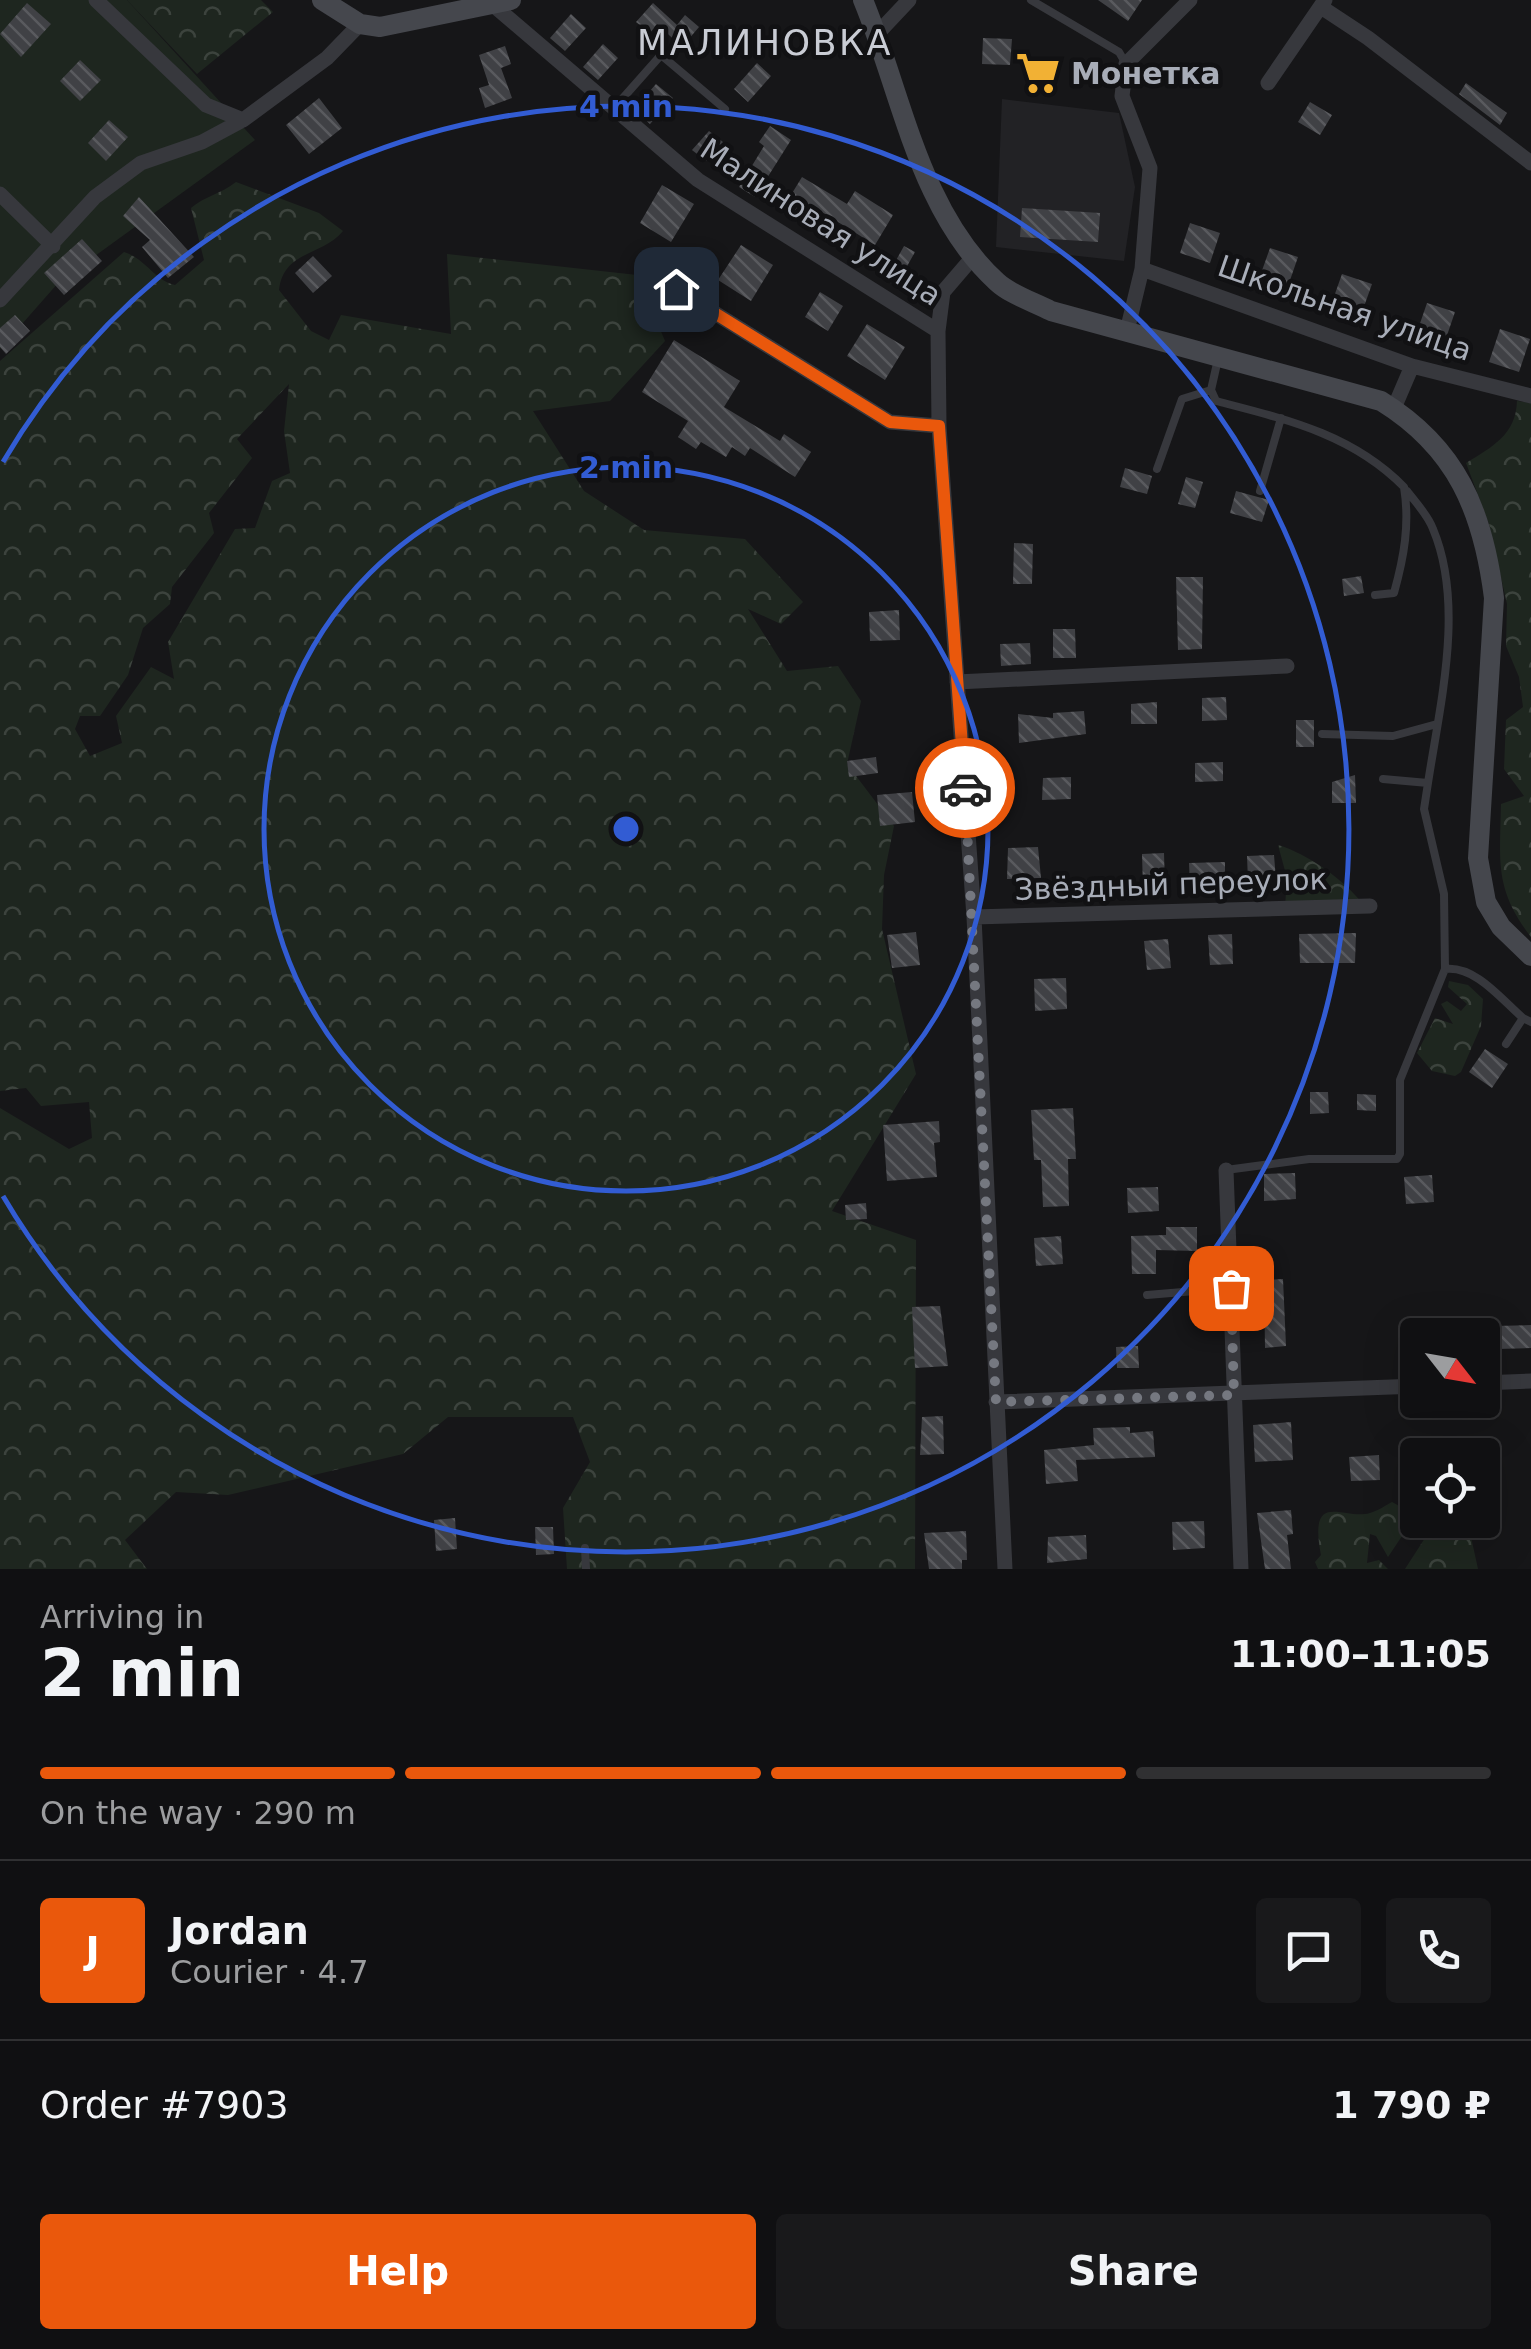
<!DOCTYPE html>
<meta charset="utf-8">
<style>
body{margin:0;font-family:"DejaVu Sans",sans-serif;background:#19191b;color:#f1f3f6;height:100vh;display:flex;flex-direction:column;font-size:38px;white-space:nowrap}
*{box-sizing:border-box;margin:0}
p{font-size:32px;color:#9c9d9f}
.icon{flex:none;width:55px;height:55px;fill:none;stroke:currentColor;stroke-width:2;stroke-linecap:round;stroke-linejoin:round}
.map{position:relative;height:1569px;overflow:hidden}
.details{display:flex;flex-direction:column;background:#101012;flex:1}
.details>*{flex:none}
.needle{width:65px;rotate:121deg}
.buttons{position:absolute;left:1400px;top:1318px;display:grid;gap:20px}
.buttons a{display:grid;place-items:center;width:100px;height:100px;border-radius:10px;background:#101012;box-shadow:0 10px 40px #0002,0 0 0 2px #303032;font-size:50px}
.pin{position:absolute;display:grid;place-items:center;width:85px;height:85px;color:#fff;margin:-42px;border-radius:20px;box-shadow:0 5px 15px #0006}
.courier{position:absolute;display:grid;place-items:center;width:100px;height:100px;margin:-50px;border:8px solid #ea580c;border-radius:50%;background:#fff;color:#222;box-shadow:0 2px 12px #0007}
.summary em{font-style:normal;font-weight:700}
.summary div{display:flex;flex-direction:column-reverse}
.summary{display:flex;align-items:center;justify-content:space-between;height:170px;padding:0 40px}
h1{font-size:65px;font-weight:700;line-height:75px}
.bar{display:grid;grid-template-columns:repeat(4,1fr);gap:15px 10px;align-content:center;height:120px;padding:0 40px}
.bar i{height:12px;border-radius:8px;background:#303032}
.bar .selected{background:#ea580c}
.bar p{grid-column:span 4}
.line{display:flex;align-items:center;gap:25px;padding:0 40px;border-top:2px solid #303032}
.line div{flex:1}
.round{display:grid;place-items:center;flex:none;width:105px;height:105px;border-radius:10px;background:#19191b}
.button{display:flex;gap:20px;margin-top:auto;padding:20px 40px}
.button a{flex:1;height:115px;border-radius:10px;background:#ea580c;color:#fff;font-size:40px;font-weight:700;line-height:115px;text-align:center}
.button a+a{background:#19191b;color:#f1f3f6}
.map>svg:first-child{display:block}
.built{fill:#222225}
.forest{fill:url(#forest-crowns);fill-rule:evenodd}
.garden{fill:#1e261f}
.building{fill:url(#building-back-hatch)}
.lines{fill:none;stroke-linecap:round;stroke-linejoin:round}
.lane{stroke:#37383d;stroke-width:8}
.street{stroke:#37383d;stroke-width:15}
.secondary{stroke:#45474d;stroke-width:20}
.done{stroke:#757880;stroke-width:10;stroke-dasharray:0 18}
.route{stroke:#ea580c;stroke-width:12}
.ring{fill:none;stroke:#325cd3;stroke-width:5}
.labels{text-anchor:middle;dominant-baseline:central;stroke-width:9;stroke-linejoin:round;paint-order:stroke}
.poi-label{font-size:30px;font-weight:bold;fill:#a8adb8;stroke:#111113;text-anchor:start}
.street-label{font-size:30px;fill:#a8adb8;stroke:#111113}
.quarter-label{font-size:35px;letter-spacing:2.5px;fill:#c9ccd4;stroke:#111113}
.centre{fill:#325cd3;stroke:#111113;stroke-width:5}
.ring-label{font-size:30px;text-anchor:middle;font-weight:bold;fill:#325cd3;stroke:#111113;stroke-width:9;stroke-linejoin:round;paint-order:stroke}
</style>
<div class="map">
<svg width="1531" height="1569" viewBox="0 0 1531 1569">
<defs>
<pattern id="forest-crowns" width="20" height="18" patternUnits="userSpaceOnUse" patternTransform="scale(2.5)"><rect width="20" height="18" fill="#1e261f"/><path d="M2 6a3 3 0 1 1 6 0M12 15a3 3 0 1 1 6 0" fill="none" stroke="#3c433d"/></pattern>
<pattern id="building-back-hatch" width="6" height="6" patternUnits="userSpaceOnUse" patternTransform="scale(2.5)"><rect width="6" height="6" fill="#404145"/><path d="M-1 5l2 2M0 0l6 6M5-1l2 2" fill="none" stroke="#595a5e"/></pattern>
</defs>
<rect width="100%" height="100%" fill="#161618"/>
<path class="built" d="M1002,99L1119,113L1135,187L1124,261L996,247Z"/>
<path class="forest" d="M127,0H261L273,12L197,74Z
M236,182L319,213L343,231C321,257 284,250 279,290L311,331L329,340L341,315L451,334L447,254L637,275L665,341L610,401L533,411L584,491L644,530L745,539L803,602L781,624L748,609L787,671L838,666L861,701L847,764L894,826L884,875L882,929L916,1074L832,1211L916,1240L915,1569H567L563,1508L590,1462L573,1417H448L403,1454L228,1495L176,1492L125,1540L147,1569H0V1108L69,1149L92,1138L89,1102L41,1106L26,1088L0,1091V361L124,252C146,259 154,280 175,285L204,260L191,208C205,196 221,194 236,182ZM289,384L284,431L290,473L272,481L255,528L235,529L168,642L174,679L151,667L116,716L122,743L90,756L75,729L80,716H100L128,675L143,628L170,604L172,587L214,533L209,513L252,458L237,439Z
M1517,401L1531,403V937C1494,889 1500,862 1501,804L1524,796L1504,769L1506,720L1523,707L1519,677L1506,646L1507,604L1489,524L1466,463C1492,447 1516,435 1517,401Z
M1278,845C1308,854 1343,879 1363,904L1285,908L1287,878Z
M1449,981L1468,985L1483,999L1481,1026L1461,1072L1455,1076L1432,1071L1417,1053L1435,1018L1453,1024L1441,1004L1447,1001L1461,1011L1467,1004L1448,987Z
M1392,1502L1401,1507L1404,1516L1455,1520L1469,1528L1478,1569H1405L1425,1538L1404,1533L1388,1557L1376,1536L1370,1534L1367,1563L1379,1560L1388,1569H1318L1315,1562L1321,1555C1308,1488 1344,1521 1370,1513C1378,1511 1386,1505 1392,1502Z"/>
<path class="garden" d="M0,0H127L255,140L59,282L0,349Z"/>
<path class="building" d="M1098,0H1142L1128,21Z
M27,3L51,24L21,57L0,34Z
M653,3L677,25L685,15L699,27L682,47L657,24L650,33L636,22Z
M571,14L586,28L565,51L550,38Z
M983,38L1012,39L1010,65L982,64Z
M603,44L618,58L598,80L583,67Z
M505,46L511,64L501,68L512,98L485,108L479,88L489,85L479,55Z
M80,60L101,80L80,101L60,81Z
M757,63L771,76L748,102L734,89Z
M1466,83L1507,113L1500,125L1459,94Z
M656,84L673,98L650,124L634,109Z
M319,98L342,128L309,154L286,125Z
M1310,102L1332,115L1320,135L1298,122Z
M109,120L128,137L106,161L88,143Z
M770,126L791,140L755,197L739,187L764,146L759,142Z
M709,131L723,142L706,161L692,150Z
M802,177L847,204L855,191L893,215L875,245L822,212L813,227L783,208Z
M662,185L694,204L671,242L640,223Z
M139,197L194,257L168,278L142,247L150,240L123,216Z
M1022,208L1100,213L1098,242L1020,237Z
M1190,223L1220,233L1210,263L1180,253Z
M82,239L102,261L64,295L44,273Z
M741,245L773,265L751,301L718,280Z
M904,246L915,252L896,286L885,280Z
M1270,248L1298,257L1287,289L1259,279Z
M313,256L332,276L313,293L295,273Z
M1342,274L1372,284L1361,315L1331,305Z
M820,292L843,306L828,331L805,317Z
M1427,303L1455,312L1444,344L1416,335Z
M15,315L30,331L6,354L0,347V328Z
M867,324L905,347L885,380L847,356Z
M1500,329L1530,339L1519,372L1489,362Z
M674,340L740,381L724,407L780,441L784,434L811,452L795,477L750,448L745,456L732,447L726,457L701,442L696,449L678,437L688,421L642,392Z
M1125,468L1152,476L1147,494L1120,487Z
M1186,477L1203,482L1195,508L1178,504Z
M1236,491L1269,500L1262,522L1230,513Z
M1014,543L1033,544L1032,584H1013Z
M1361,576L1364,593L1344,596L1342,579Z
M1176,577H1203L1202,649L1178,650Z
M899,610L900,640L870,641L869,612Z
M1053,629H1075L1076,658H1053Z
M1030,643L1031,664L1001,666L1000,644Z
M1226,697L1227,720L1202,721V698Z
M1157,702V724H1131V704Z
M1084,711L1086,734L1019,743L1018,714L1053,718V713Z
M1296,720H1314V747H1296Z
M876,757L878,773L849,777L847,761Z
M1223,762V781L1195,782V763Z
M1355,775L1356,803H1332V782Z
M1071,777V799L1042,800L1043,778Z
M912,792L915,822L880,826L877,795Z
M1038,847L1041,878L1007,879L1008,848Z
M1164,853L1165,887L1143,888L1142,854Z
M1274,855L1276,880L1248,881L1247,856Z
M1225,862V885L1190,886L1189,863Z
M916,932L920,965L892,968L887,935Z
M1356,933L1355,963H1300L1299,934Z
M1232,934L1233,964L1210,965L1208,935Z
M1168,939L1171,968L1147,970L1144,941Z
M1066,978L1067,1009L1035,1011L1034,979Z
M1485,1049L1508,1064L1492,1088L1469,1072Z
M1310,1092H1328L1329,1113L1310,1114Z
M1357,1094L1376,1095V1111L1357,1110Z
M1073,1108L1076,1159H1068L1069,1206L1043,1207L1041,1160H1034L1031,1110Z
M939,1121L940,1142L934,1143L937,1177L887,1181L883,1125Z
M1295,1173L1296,1199L1264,1201V1174Z
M1432,1175L1434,1202L1406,1204L1404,1177Z
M1158,1187L1159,1211L1128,1213L1127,1188Z
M866,1203L867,1219L846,1220L845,1205Z
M1166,1227H1197V1251L1156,1250V1274H1132L1131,1236L1166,1235Z
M1061,1236L1063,1264L1036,1266L1034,1238Z
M1283,1279L1286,1346L1265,1348L1264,1280Z
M940,1306L948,1366L915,1368L912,1307Z
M1531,1325V1348L1496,1349L1495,1326Z
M1138,1346L1139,1368H1117L1116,1347Z
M943,1416L944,1454L920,1455L922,1417Z
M1291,1422L1293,1460L1255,1462L1253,1425Z
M1130,1427V1433L1153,1431L1155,1457L1076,1460L1078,1481L1046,1484L1044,1450L1094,1445L1093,1428Z
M1379,1455L1380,1480L1351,1481L1349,1457Z
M1291,1510L1293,1534L1287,1535L1291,1569H1265L1257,1513Z
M455,1518L457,1549L436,1551L434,1520Z
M1204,1521L1205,1548L1173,1550L1172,1522Z
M535,1527H553L554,1554L536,1555Z
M966,1531L967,1560H962V1569H929L924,1533Z
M1086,1535L1087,1559L1047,1563L1048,1537Z"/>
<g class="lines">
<path class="lane" d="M1031,0L1119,52L1126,64
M615,107L661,55L725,109
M1218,359L1211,390L1216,401C1285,419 1352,434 1404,487C1410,524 1404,557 1394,593L1375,595
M1157,469L1182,399L1211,390
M1260,491L1281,418
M1322,734L1393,736L1437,724
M1383,779L1428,783C1440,704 1465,605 1433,529C1428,515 1416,503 1407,491
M1445,969C1475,965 1502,1000 1523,1018
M1506,1044L1523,1018L1531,1022
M1226,1170L1309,1159H1397L1400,1154V1080L1445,969L1444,894L1424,809L1428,783
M1147,1295L1231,1288
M585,1548L586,1569"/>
<path class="street" d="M96,0L206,105L243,120L327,58L360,24
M492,4L698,180L938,331
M1321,7L1368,38L1531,163
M877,34L909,0
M1268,83L1325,0
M0,194L53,246
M973,257L943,292L938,331L939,426L974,917L1005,1569
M1142,269L1412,366L1531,396
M676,289L890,422L939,426
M0,300L95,197L141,163L202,142L243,120
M1127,331L1142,269L1150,168L1122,96L1126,64L1190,0
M1394,408L1412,366
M957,682L1287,666
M974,917L1370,906
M1226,1170L1241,1569
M1482,1383L1531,1381
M996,1402L1418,1386"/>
<path class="secondary" d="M322,0L360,24L380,27L511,0
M863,0C902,94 919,211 997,282C1011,295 1034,302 1051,311L1381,401C1457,448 1483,511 1494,598L1478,858L1486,902L1501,927L1531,956"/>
</g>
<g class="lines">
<path class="done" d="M965,788L996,1402L1234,1395L1231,1288"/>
<path class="route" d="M676,289L890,422L939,426L965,788"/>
</g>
<g class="ring">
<circle cx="626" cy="829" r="362"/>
<path d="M3 462A723 723 0 1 1 3 1196"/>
</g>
<defs>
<g id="supermarket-bare" transform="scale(3.45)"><path d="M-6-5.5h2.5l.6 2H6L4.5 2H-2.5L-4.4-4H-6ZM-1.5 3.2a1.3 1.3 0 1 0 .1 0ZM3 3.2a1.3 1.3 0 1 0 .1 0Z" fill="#f2b134" stroke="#111113" stroke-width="2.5" paint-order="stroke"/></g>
</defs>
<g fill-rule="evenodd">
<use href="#supermarket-bare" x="1038" y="73"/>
</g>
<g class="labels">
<g class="poi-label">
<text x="1071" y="73">Монетка</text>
</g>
<g class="street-label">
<text transform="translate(821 222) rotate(33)">Малиновая улица</text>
<text transform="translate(1345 308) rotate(19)">Школьная улица</text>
<text transform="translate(1171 884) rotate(-2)">Звёздный переулок</text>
</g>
<g class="quarter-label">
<text x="765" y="43">МАЛИНОВКА</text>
</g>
</g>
<circle cx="626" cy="829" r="15" class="centre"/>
<g class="ring-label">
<text x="626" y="117">4 min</text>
<text x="626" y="478">2 min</text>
</g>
</svg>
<div class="buttons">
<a><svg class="needle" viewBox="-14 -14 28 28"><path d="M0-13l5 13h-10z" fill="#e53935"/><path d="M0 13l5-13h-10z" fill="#9c9d9f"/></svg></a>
<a><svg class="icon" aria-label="locate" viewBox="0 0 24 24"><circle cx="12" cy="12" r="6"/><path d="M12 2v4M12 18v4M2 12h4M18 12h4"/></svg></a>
</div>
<div class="pin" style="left:1231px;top:1288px;background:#ea580c"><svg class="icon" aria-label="bag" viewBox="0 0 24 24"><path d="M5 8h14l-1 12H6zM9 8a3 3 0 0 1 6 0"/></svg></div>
<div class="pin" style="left:676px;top:289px;background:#1f2937"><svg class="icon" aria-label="home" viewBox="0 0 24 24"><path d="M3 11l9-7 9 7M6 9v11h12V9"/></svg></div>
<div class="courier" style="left:965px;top:788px"><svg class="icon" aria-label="car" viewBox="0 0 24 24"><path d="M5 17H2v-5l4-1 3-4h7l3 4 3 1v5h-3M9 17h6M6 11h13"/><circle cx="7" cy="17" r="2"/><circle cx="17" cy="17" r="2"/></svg></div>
</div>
<section class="details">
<div class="summary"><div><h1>2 min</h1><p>Arriving in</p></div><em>11:00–11:05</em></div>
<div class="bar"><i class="selected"></i><i class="selected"></i><i class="selected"></i><i></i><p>On the way · 290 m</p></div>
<div class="line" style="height:180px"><b class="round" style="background:#ea580c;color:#fff">J</b><div><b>Jordan</b><p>Courier · 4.7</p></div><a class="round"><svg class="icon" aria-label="chat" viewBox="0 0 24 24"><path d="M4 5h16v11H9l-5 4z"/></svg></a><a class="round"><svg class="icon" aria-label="phone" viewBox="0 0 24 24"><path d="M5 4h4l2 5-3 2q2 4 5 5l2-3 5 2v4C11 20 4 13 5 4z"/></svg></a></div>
<div class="line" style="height:130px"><div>Order #7903</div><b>1 790 ₽</b></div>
<div class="button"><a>Help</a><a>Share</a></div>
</section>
